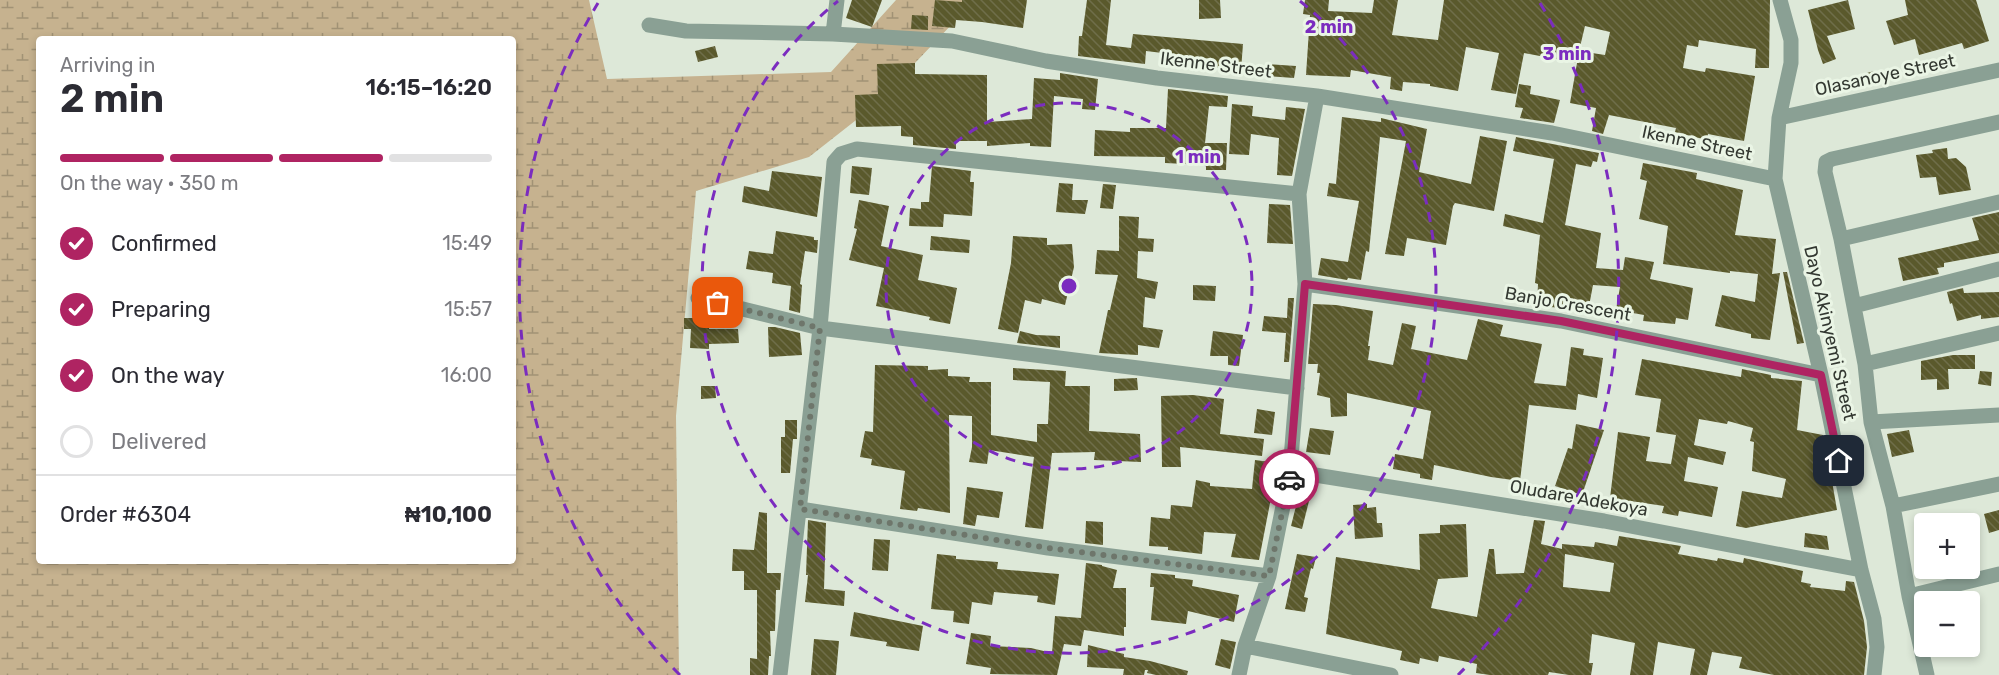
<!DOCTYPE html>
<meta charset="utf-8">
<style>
body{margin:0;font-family:Rubik,sans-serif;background:#f2f2f3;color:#2b2b33;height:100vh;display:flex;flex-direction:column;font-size:22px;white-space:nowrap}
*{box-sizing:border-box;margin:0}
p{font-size:20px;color:#7c7c81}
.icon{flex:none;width:33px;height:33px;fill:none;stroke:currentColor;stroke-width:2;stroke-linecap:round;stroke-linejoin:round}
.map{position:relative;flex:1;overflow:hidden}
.side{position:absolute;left:36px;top:36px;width:480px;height:528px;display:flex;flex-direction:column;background:#fff;border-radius:6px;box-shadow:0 3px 9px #0003}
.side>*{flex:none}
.controls{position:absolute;left:1914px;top:513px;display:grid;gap:12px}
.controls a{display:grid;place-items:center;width:66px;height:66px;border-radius:6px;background:#fff;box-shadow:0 3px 9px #0003;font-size:30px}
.pin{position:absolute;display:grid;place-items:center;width:51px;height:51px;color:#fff;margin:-26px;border-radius:12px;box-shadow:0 3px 9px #0006}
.courier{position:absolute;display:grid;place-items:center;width:60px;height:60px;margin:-30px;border:4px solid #af2462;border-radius:50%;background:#fff;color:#222;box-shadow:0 2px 8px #0007}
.overview em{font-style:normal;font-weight:600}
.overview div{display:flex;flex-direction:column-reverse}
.overview{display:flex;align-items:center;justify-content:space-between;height:102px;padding:0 24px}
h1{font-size:39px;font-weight:600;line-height:45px}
.bar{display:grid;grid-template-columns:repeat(4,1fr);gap:9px 6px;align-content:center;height:72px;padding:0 24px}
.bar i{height:8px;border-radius:4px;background:#e1e1e2}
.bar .selected{background:#af2462}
.bar p{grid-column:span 4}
.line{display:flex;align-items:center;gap:15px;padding:0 24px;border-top:2px solid #e1e1e2}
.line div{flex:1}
ol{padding:0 24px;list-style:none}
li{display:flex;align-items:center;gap:18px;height:66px}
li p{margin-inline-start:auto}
li .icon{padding:6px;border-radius:50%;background:#af2462;color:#fff;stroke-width:4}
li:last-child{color:#7c7c81}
li i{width:33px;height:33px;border:3px solid #e1e1e2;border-radius:50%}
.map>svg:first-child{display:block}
.wetland{fill:url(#wetland-marsh);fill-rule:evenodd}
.building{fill:url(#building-back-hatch);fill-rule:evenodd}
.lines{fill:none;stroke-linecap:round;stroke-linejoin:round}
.minor{stroke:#8aa094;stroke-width:15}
.done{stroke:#6e766b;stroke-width:6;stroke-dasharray:0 10.8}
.route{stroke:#af2462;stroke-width:8}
.ring{fill:none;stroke:#7b2cbf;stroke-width:3;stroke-dasharray:10 8}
.labels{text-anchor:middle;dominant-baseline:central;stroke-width:6;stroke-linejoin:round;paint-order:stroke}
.street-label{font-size:18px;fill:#333831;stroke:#eaf5e5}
.centre{fill:#7b2cbf;stroke:#eaf5e5;stroke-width:3}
.ring-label{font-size:18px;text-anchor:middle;font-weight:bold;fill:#7b2cbf;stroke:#eaf5e5;stroke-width:6;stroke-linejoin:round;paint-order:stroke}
</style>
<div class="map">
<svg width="1999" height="675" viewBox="0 0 1999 675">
<defs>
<pattern id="wetland-marsh" width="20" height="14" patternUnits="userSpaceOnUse" patternTransform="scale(1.5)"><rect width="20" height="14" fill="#c6b28f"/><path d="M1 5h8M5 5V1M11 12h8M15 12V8" fill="none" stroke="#a19275"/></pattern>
<pattern id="building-back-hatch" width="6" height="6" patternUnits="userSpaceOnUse" patternTransform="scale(1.5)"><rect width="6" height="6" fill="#5a592c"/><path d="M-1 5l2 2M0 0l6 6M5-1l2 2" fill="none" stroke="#6f6e4a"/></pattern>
</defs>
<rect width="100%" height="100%" fill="#dde8d8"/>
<path class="wetland" d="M0,0H589L607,79L831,72L896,0H975L874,106L809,157L696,191L676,416L679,675H0ZM39,39H513V561H39Z"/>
<path class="building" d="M852,0H882L872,27L846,18Z
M935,0L962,2V0H1027L1023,28L982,22L956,20L955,28L932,26Z
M1087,0H1111L1106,45L1131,48L1133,34L1243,44L1241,70L1212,67V59L1146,51L1145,64L1078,56L1079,36H1082Z
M1199,0H1220L1221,18L1199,19Z
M1305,0H1329L1328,11L1372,13L1374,0H1398L1392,35L1438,40L1444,0H1770L1769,68H1755L1756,49L1699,40L1698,47L1687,45L1683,68L1705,72L1706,68L1755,76L1744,141L1708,134L1707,140L1675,132L1676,128L1609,115L1603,134L1592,131L1596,108L1570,103L1577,63L1524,53L1516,94L1491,90L1499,53L1466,47L1458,91L1430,86V84L1403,82L1402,91L1390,89L1391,77L1351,70L1350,77L1306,75L1310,15L1303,14ZM1585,26L1610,32L1605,55L1579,51Z
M1848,0L1855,29L1827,36L1836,59L1823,64L1818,50L1808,10Z
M1905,0H1976L1989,41L1964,49L1962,43L1919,55L1915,39L1894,45L1886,21L1908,15Z
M912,15L928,16V30L911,29Z
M715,46L718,57L698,62L695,51Z
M915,63V74L987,75V122L1032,119L1034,78L1060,80V73L1098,79L1095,110L1082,109L1083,99L1054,96L1051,147L1030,146V143L987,146V141H956V149L913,145V137L901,136V126L856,127L855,95L878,94L877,64Z
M1268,64L1296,66L1294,78L1267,76Z
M1874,71L1877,83L1853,89L1850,78Z
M1519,84L1531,86L1530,94L1560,100L1554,123L1520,118L1523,108L1515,107Z
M1168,89L1228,96L1227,107L1209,106L1205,143H1227L1226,170H1206V165L1165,163V157L1094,156L1095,130L1130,132V128H1166Z
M1232,104L1253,106L1252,116L1285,120L1286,107L1305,109L1292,176L1277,175L1279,138L1251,134L1249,155L1229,154Z
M1342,117L1381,122V118L1427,129L1419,172L1471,184L1480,136L1507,141L1494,211L1455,203L1453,206L1446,245L1407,238L1404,256L1385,254L1406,141L1380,137L1369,252L1366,251L1361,280L1348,278L1347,280L1318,275L1321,258L1348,262L1359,201L1327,196L1329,183L1336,184Z
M1516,137L1599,153L1597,162L1593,161L1591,167L1576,164L1565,225L1601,233L1596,268L1623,270L1625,257L1654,262L1650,279L1693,288L1688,320L1676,318L1675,324L1643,321L1644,315L1616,310L1620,287L1593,285L1589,306L1563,302V308L1537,306L1538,284L1535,283L1540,235L1503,226L1505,214L1543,223L1554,159L1513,151Z
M1947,148L1948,159L1956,158L1966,167L1971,190L1939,195L1936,177L1920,178L1916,155L1933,153L1932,150Z
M1643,163L1697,173L1696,179L1743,190L1735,235L1776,239L1772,274L1780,273L1770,340L1751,338V334L1715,326L1722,295L1755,302L1758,274L1730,271V273L1663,264L1668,226L1639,219L1647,181L1640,179Z
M852,166L872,168L869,195L850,193Z
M932,166L971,171L970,182H974L972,216L944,214L943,227L909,226L910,208L921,209V202H929Z
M772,171L822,177L817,217L742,202L744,186L769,191Z
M1059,183L1073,184L1072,200H1088L1085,214L1056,212Z
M1103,184L1116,185L1113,209L1100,208Z
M859,200L889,206L881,246L923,255L918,280L957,288L950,324L929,320L930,317L876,306L884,268L849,260L857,229L854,228Z
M1269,204L1290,205L1293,244L1267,243Z
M1999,212V253L1944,263V267L1937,268L1939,274L1903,281L1898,258L1979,240L1972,218Z
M1119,216L1139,217L1138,238L1154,239L1153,252L1138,251L1137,278L1158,282L1155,299L1145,297L1143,327L1163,330L1159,348L1138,345V355L1099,353L1108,310H1110L1118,275L1095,274L1097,250L1119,251Z
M776,231L814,237V240H818L817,253L805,251L800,284L802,285L800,313L789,310L791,286L772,283L773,273L746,269L749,251L773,254Z
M931,236L970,240L969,253L930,250Z
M1013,236L1047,238V245L1072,244L1074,267L1065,305L1042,299L1041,304L1025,300L1018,333L998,329L1011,263Z
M1783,272H1787L1804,343L1797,344Z
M1193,285L1216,286L1215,301L1193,300Z
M1963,288L1964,293L1999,292V317L1981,319V315L1957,321L1952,303L1950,304L1947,292Z
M1288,298H1294L1289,362H1284L1286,333L1262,331L1264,316L1287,318Z
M1313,304L1336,305L1373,311L1368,346H1370L1368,360L1393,365L1402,323L1416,326L1411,349L1467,360L1478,319L1503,325L1500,336L1542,344L1534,383L1566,386L1571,347L1584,349L1583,355L1603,358L1597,398L1578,394L1576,410L1529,405L1520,481L1491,477L1434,465L1432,480L1420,478V474L1393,469L1395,454L1423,459L1431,411L1347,393V416L1331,417L1330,398L1317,395L1320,373H1317L1318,364H1308Z
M684,318H710L709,329H738L739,343L709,344V349L690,348L691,329H684Z
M768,327H775L800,333L802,355L769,357Z
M1020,331L1036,335L1060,336V348L1017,343Z
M1213,331L1243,335L1239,366L1228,365V356H1210Z
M1953,355H1975V369H1948L1949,389L1937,390V379L1921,380V361Z
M1642,359L1741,377L1742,369L1771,375V378L1802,381L1797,430L1823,435L1817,466L1829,464L1837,510L1746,528L1736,526L1742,491L1782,498L1786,479L1752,471L1754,442L1750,441L1753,428L1728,421L1727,424L1699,419L1694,445L1726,452L1723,465L1688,457L1684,481L1718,487L1712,517L1679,511L1678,516L1662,513L1664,506L1610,498L1618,432L1650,437L1646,461L1671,464L1676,435L1656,432L1661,399L1635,395Z
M875,365L928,366V370L948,369V376L970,377L969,382H991V435L1037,442V424H1048L1050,382L1013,380V368L1066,371L1065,386H1090L1089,431L1140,434L1141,462L1094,460L1095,452L1052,453L1043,529L1025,527L1034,457L989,450L987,464L969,462L972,447V416L949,415L950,513L918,508L917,511L900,509L905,471L871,465L872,459L860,457L865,431L873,432Z
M1980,371L1992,372L1991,386L1978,384Z
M1137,378L1138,390L1114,391V379Z
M701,386H715L716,398L701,399Z
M1193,395L1224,399L1220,434L1264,439L1262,456L1180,447L1181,467H1162L1161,396Z
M1257,409L1275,412L1272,435L1254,433Z
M785,420H797V439H793L790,473H781V437H785Z
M1576,424L1604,430L1582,495L1555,486L1568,448L1572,449Z
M1310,428L1334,431L1330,455L1306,452Z
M1909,430L1914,452L1892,457L1887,434Z
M1255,460L1270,462L1266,497L1271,498L1259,560L1231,557L1236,534L1204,532L1202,554L1168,550V547L1149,546L1151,517L1170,519L1171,505L1192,507L1196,480L1210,483V486L1252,489Z
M1301,486L1312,489L1302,529L1291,526Z
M967,487L1003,492L999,518L977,515L975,526L963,524Z
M1367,504V508L1376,507L1377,523H1382L1383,537L1355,539L1353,505Z
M1999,510V530L1989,533L1984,514Z
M759,512L767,513V573H781L780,590H776L775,631H770L771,656H769L768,675H750V658L757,659V590H744V571H732L733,549L754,550Z
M808,520L826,523L824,589L845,591L844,606L805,602L808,575H806Z
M1534,520L1545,521L1541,544L1562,549V544L1594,547L1595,542L1617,546L1619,536L1681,546L1678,554L1717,561L1718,558L1743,563L1744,558L1803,571L1801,582L1811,584L1810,587L1845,591L1846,581L1854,582L1864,621L1867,647L1864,675H1774L1739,668L1742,657L1712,652L1707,675H1690L1695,649L1658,642L1653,675H1630L1635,643L1592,634L1589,663H1593L1591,675H1569L1549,672L1548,675H1490L1476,673L1477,664L1439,656L1438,662L1420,658L1419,664L1400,660L1402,651L1326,634L1336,557L1420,570L1419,534L1440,533V525L1466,524L1468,577L1438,579L1431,608L1477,617L1489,549H1494L1496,574L1524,573ZM1565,554L1614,563L1610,592L1563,587Z
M1086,521L1103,522V545L1085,543Z
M1805,533L1827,536L1829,550L1804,547Z
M874,539L890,540L888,571L872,570Z
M937,554L956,556V559L998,562L997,569L1059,574L1055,605L1037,602L1038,596L994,592L992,605L972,602L969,624L953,622L954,611L931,609Z
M1297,554L1316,557L1313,569L1311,568L1304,597L1308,598L1305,612L1285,609Z
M1086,563L1102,565V566L1117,570L1113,588H1126V627H1124V636L1084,630L1081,646L1064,644L1057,675L990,674L991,668L966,664L971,633L991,636L990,646L1031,648L1052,653L1055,616L1081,618Z
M1151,573L1175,575V578L1193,580L1192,586L1239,595L1234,622L1188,611L1186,624L1151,620L1154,587H1150Z
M854,612L923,626L919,651L886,646L887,642L850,636Z
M814,639L839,641L836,675H811Z
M1221,639L1236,642L1230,669L1215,665Z
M1088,645L1124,654V657L1150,661L1188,671L1187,675H1156L1147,673L1148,670H1145L1144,675H1123L1124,669L1087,667Z"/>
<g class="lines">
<path class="minor" d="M1780,0L1791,40V63L1779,118L1775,179L1821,375L1861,570L1874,619L1877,647L1874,675
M649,25L686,31L833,34L952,41L1046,61L1157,78L1317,96L1552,133L1775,179
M833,34L837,0
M1779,118L1999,70
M1841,239L1999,202
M1305,284L1561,321L1821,375
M698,298L820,328L1297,388
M1854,306L1999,269
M1865,364L1999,333
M1871,422L1999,415
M1290,471L1604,521L1861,570
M1893,506L1999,484
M800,509L1048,548L1269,576
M1909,596L1999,574
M1245,646L1391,675
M780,675L820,328L834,162L841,154L857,149L1299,194
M1239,675L1245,646L1269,576L1290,471L1305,284L1299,194L1317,96
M1927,675L1909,596L1893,506L1871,422L1865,364L1841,239L1825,172L1826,162L1832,159L1999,122"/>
</g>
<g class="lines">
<path class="done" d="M718,303L820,328L800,509L1048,548L1269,576L1289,479"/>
<path class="route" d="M1289,479L1305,284L1561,321L1821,375L1839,461"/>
</g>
<g class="ring">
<circle cx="1069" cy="286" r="183"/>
<path d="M1300 1A367 367 0 1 1 838 1"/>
<path d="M680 675A550 550 0 0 1 598 3M1540 3A550 550 0 0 1 1458 675"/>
</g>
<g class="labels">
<g class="street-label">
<text transform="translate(1216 65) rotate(7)">Ikenne Street</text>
<text transform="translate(1885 75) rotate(-12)">Olasanoye Street</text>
<text transform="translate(1697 143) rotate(12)">Ikenne Street</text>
<text transform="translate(1568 304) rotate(10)">Banjo Crescent</text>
<text transform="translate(1830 333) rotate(77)">Dayo Akinyemi Street</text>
<text transform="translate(1579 498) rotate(10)">Oludare Adekoya</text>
</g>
</g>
<circle cx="1069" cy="286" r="9" class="centre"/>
<g class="ring-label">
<text x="1329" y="33">2 min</text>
<text x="1567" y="60">3 min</text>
<text x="1198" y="163">1 min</text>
</g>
</svg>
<div class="controls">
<a>+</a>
<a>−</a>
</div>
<div class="pin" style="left:718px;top:303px;background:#ea580c"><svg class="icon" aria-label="bag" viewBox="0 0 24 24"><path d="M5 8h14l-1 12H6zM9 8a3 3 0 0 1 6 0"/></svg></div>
<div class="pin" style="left:1839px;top:461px;background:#1f2937"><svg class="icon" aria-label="home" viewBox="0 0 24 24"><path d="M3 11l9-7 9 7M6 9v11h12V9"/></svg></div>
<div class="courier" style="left:1289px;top:479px"><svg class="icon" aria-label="car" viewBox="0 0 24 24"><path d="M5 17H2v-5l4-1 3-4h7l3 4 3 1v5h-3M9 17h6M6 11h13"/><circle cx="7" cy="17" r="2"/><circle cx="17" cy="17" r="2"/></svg></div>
<section class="side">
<div class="overview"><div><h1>2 min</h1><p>Arriving in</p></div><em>16:15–16:20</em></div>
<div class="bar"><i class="selected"></i><i class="selected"></i><i class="selected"></i><i></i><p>On the way · 350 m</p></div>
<ol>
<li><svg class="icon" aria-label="check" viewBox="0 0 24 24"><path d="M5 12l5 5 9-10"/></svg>Confirmed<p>15:49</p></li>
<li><svg class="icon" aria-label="check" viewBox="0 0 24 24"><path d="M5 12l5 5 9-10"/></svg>Preparing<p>15:57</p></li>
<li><svg class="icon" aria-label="check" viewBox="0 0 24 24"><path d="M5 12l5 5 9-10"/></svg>On the way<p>16:00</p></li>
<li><i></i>Delivered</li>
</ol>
<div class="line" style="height:78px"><div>Order #6304</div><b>₦10,100</b></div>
</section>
</div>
